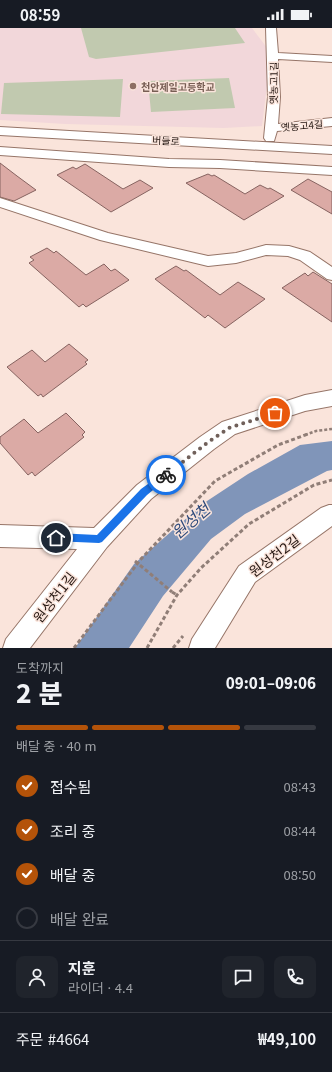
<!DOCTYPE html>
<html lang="ko">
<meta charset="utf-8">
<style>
body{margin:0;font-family:Georgia,"Noto Sans KR",serif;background:#20242c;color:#f1f3f6;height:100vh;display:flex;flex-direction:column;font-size:15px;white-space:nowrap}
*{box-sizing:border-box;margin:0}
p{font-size:13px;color:#9ea1a6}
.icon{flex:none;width:22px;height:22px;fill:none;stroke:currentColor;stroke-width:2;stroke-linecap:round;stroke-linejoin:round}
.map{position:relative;height:620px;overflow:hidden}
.panel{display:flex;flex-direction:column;background:#171b24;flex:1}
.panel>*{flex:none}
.pin{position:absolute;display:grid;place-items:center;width:34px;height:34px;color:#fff;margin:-17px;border:2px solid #fff;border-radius:50%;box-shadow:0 1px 4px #0007}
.courier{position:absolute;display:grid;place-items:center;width:40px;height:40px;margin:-20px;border:3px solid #1a73e8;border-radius:50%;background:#fff;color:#222;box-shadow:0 1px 5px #0007}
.summary em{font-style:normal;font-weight:800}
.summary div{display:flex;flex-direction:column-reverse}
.summary{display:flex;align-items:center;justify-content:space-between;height:68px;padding:0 16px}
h1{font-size:26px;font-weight:800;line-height:30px}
.bar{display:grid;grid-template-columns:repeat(4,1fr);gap:6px 4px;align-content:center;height:48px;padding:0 16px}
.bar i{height:5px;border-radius:3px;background:#363941}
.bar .selected{background:#b45309}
.bar p{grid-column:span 4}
.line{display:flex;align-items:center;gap:10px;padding:0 16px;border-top:1px solid #363941}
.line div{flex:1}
.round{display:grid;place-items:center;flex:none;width:42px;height:42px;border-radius:8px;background:#20242c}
ol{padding:0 16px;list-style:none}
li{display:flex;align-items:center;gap:12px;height:44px}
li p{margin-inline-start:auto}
li .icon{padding:4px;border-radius:50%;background:#b45309;color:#fff;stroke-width:4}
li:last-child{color:#9ea1a6}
li i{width:22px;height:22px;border:2px solid #363941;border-radius:50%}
.status{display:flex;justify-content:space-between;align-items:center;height:28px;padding:0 20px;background:#171b24;direction:ltr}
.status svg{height:11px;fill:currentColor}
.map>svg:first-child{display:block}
.education{fill:#f2d7da}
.green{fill:#c1c9af}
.water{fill:#8095b9}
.building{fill:#dbaaa5;stroke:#866360}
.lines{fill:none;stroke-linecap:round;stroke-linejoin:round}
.minor-casing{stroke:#967568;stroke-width:2}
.path-far1{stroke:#907e77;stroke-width:2.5;stroke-dasharray:3 2;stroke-linecap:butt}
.path{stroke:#907e77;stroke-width:3;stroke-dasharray:4 2.5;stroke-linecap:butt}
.minor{fill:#fff;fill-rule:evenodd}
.path-bridge{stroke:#907e77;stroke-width:3;stroke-dasharray:4 2.5;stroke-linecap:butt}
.route{fill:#1a73e8}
.done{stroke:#70605a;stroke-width:4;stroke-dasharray:0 7.2}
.education-dot{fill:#8d6e63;stroke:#fae4db;stroke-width:1.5}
.labels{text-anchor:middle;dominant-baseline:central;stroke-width:3;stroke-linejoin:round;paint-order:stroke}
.far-street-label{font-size:10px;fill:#261914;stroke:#fae4db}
.far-education-label{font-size:10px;font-weight:bold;fill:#785e54;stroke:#fae4db;text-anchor:start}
.near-street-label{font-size:14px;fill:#261914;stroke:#fae4db}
.near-water-label{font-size:16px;font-style:italic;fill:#2e4a7b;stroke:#fae4db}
</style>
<div class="status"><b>08:59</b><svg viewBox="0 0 49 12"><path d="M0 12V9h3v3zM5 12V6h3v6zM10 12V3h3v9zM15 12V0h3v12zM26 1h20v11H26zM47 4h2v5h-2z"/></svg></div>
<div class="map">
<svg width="332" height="620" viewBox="0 0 332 620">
<rect width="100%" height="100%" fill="#fae4db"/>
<path class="education" d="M0,0H252L271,25L262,98L224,100L65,96L0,92Z"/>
<path class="green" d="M81,0H235L245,15L96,31L89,29Z
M229,50L235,80L151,84L148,53Z
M123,51L120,89L1,86L4,55Z"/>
<path class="water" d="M332,413V442L327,443L245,486L211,511L163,568L129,620H75L134,536L204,475L248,446L300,417Z"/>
<path class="building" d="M0,135L17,148L36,162L14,173L0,169Z
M85,136L123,161L140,152L153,160L111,184L57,147L73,139L76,141Z
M208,146L212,148L214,147L245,166L260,157L268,161L270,160L284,168L244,192L186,155Z
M308,151L332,164V186L291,162Z
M47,220L54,225L56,223L86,247L104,236L111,243L115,241L129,252L86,279L83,276L79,279L29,235L34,232L30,229Z
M176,238L184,243L186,242L220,267L238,254L265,271L225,300L208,287L205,290L155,251Z
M313,244L332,256V294L282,260L305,245L308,248Z
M69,316L88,332L85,334L87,336L43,369L41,366L38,368L7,339L32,322L45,334Z
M66,385L85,404L82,407L84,409L35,448L32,444L28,447L0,415V409L24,391L38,405Z"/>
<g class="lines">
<g class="minor-casing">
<path id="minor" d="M266,0H276L278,25L332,28V34L278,31L280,69L278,96L332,90V98L277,103L274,113H266L264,110L268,69Z
M0,99L332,118V126L0,107Z
M0,119L169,131L220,132L332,139V147L220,140L169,139L0,127Z
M0,170L108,205L208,228L236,225L266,217L289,218L310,224L332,239V252L327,251L300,232L288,228L266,227L236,235L208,238L100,212L0,179Z
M332,362V378L305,383L235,406L214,421L151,471L107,519L30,620H3L6,611L77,521L0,519V497L94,500L137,457L200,409L222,394L305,367Z
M329,477H332V498L255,554L215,620H189L192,611L239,538L321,480Z"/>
</g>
<path class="path-far1" d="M305,407L316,403L332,401"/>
<path class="path" d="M172,564L177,567
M74,620L140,532L215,453L278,417L308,406
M147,620L177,567L201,540L249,496L314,457L332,452
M173,620L183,608"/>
<use href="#minor" class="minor"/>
<path class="path-bridge" d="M135,533L172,564"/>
</g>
<path class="route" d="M166,443L169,444V449L147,467L102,514L99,515L53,513L52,510L53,507L56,505L97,507L141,461Z"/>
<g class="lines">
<path class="done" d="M166,447L207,415L229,400L275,385"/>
</g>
<circle class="education-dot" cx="133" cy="58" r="4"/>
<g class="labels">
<g class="far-street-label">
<text transform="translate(273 55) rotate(-89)">옛농고1길</text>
<text transform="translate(302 97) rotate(-5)">옛농고4길</text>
<text transform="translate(166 112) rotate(3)">버들로</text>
</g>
<g class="far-education-label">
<text x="141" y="58">천안제일고등학교</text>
</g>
<g class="near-street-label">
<text transform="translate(274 527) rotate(-37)">원성천2길</text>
<text transform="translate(54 569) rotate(-52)">원성천1길</text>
</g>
<g class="near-water-label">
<text transform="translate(190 492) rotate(-41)">원성천</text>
</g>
</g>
</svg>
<div class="pin" style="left:275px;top:385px;background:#ea580c"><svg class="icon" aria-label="bag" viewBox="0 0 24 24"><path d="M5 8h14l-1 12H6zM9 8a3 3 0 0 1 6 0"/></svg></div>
<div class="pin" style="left:56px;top:510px;background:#1f2937"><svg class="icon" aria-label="home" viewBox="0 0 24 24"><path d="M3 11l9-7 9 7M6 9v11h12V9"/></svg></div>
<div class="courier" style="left:166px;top:447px"><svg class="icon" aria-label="bike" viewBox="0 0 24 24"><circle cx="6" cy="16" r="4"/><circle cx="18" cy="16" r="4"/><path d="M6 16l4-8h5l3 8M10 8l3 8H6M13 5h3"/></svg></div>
</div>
<section class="panel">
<div class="summary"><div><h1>2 분</h1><p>도착까지</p></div><em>09:01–09:06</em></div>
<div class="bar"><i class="selected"></i><i class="selected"></i><i class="selected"></i><i></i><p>배달 중 · 40 m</p></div>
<ol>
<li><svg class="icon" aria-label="check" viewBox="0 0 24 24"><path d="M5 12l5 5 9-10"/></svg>접수됨<p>08:43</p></li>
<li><svg class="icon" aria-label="check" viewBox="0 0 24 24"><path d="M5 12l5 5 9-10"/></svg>조리 중<p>08:44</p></li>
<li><svg class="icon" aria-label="check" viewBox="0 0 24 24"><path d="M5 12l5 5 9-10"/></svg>배달 중<p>08:50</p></li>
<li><i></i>배달 완료</li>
</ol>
<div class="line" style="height:72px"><a class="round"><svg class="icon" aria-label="person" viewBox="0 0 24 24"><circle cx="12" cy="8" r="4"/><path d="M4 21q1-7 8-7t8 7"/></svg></a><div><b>지훈</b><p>라이더 · 4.4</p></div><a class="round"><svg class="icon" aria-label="chat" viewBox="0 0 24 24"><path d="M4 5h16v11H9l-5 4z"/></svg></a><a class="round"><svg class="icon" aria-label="phone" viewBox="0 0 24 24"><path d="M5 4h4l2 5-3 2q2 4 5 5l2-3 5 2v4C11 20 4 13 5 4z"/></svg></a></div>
<div class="line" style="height:52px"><div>주문 #4664</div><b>₩49,100</b></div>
</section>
